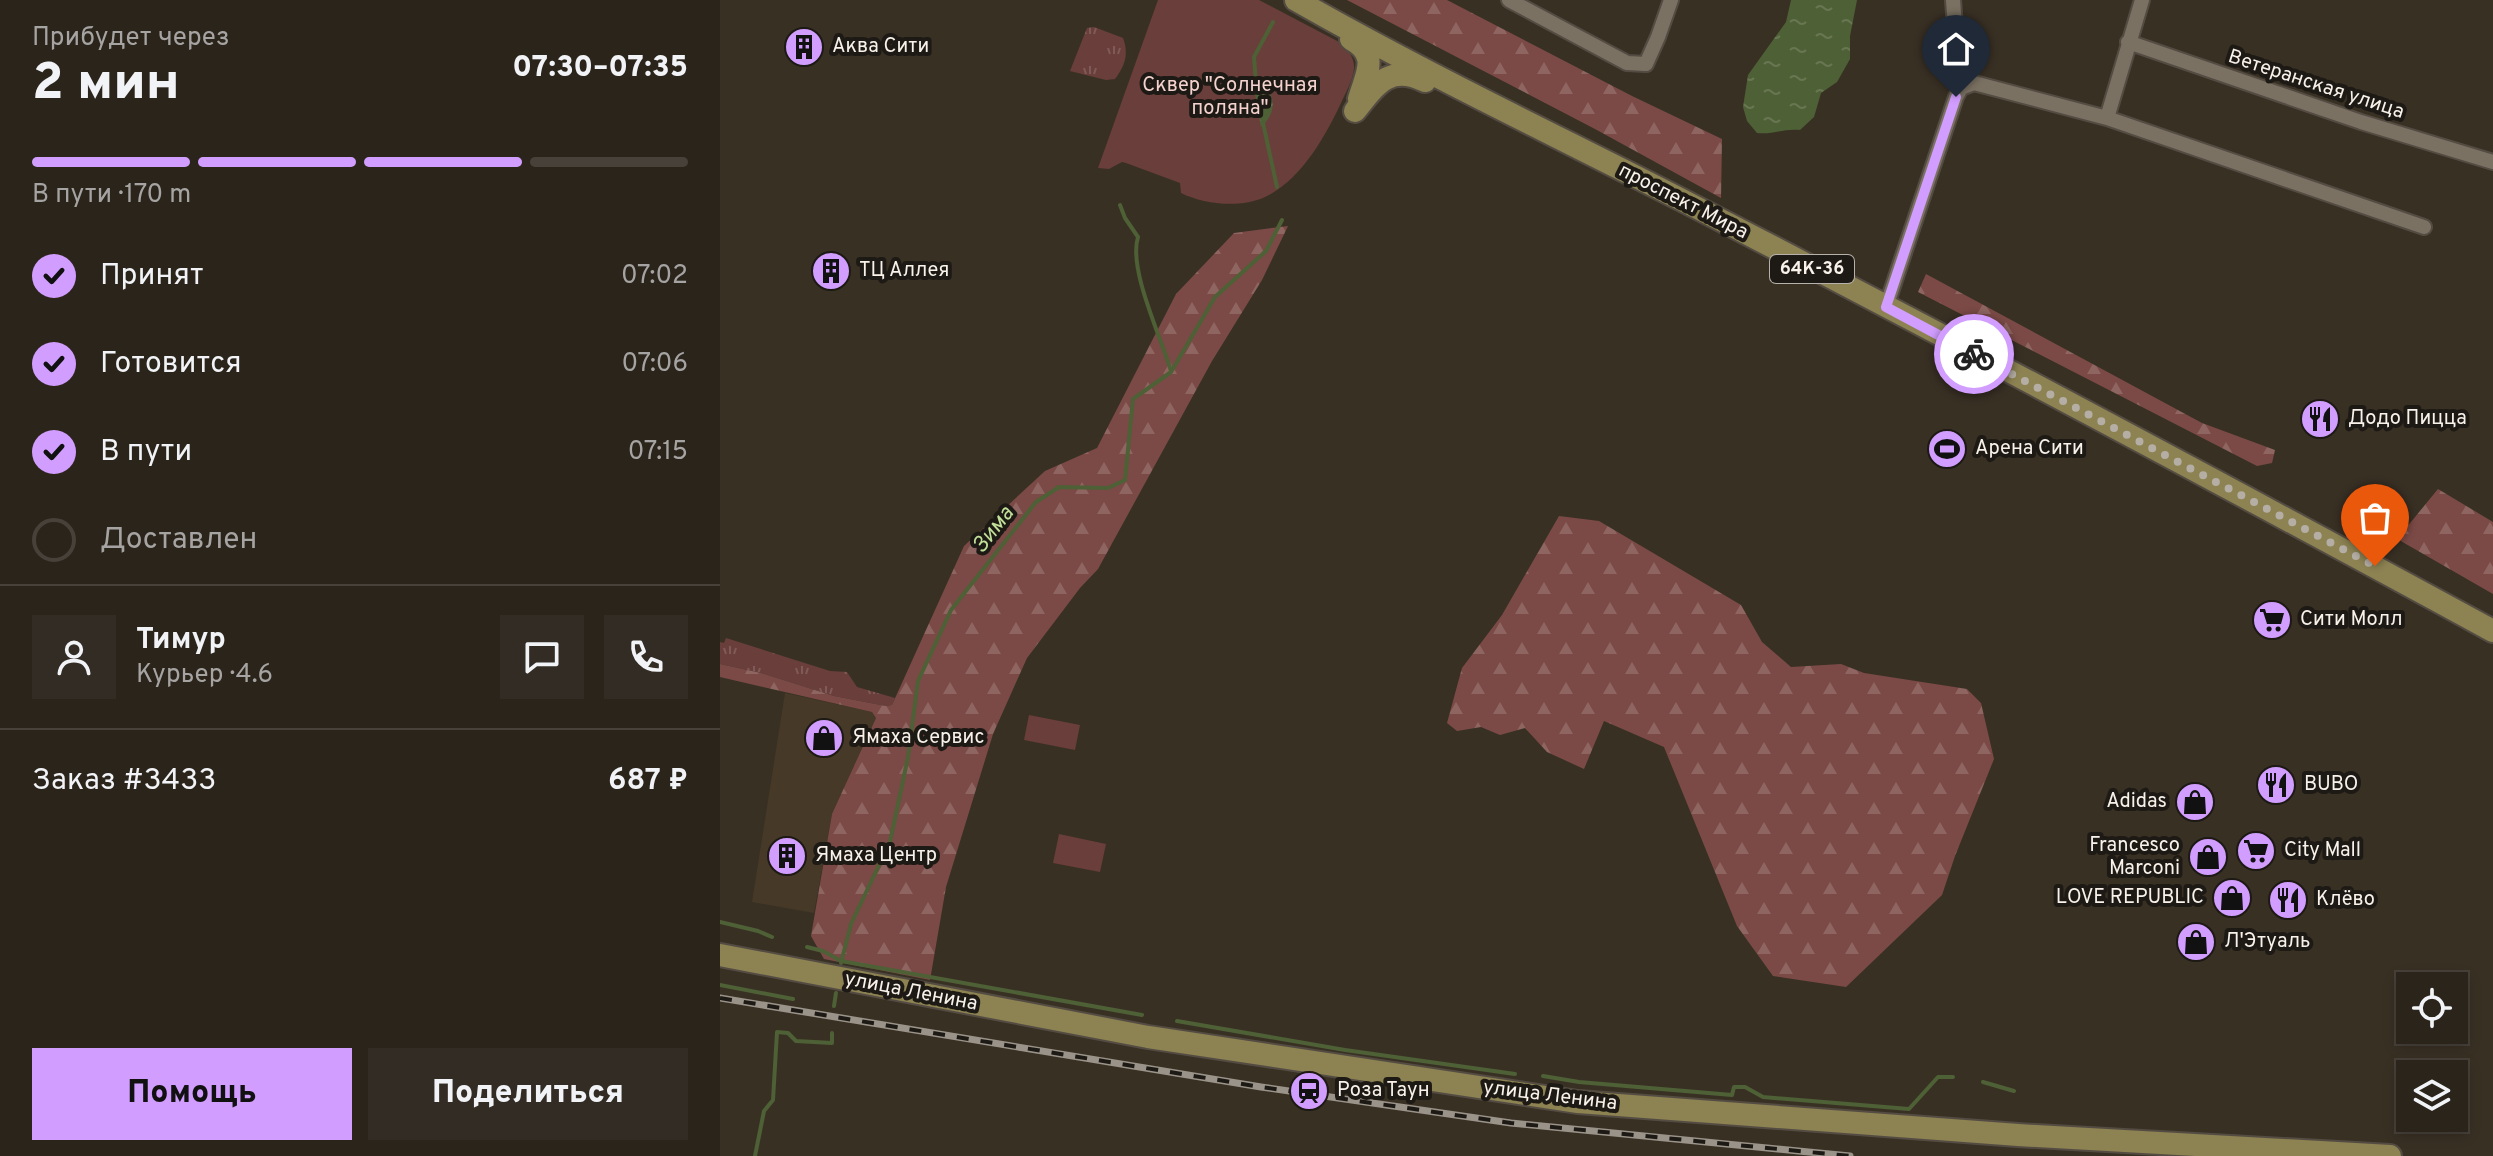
<!DOCTYPE html>
<html lang="ru">
<meta charset="utf-8">
<style>
body{margin:0;font-family:Overpass,sans-serif;background:#332c24;color:#f1f3f6;height:100vh;display:flex;flex-direction:column;font-size:30px;white-space:nowrap}
*{box-sizing:border-box;margin:0}
p{font-size:26px;color:#a6a4a3}
.icon{flex:none;width:44px;height:44px;fill:none;stroke:currentColor;stroke-width:2;stroke-linecap:round;stroke-linejoin:round}
.map{position:relative;flex:1;overflow:hidden}
.drawer{display:flex;flex-direction:column;background:#2b241b;width:720px}
.drawer>*{flex:none}
.controls{position:absolute;left:1676px;top:972px;display:grid;gap:16px}
.controls a{display:grid;place-items:center;width:72px;height:72px;border-radius:0px;background:#2b241b;box-shadow:0 4px 12px #0003,0 0 0 2px #47413a;font-size:40px}
.pin{position:absolute;display:grid;place-items:center;width:68px;height:68px;color:#fff;margin:-82px -34px;border-radius:50% 50% 50% 0;rotate:-45deg;box-shadow:0 0 8px #0007}
.pin .icon{rotate:45deg}
.courier{position:absolute;display:grid;place-items:center;width:80px;height:80px;margin:-40px;border:6px solid #d19dfe;border-radius:50%;background:#fff;color:#222;box-shadow:0 2px 10px #0007}
.head em{font-style:normal;font-weight:800}
.head div{display:flex;flex-direction:column-reverse}
.head{display:flex;align-items:center;justify-content:space-between;height:136px;padding:0 32px}
h1{font-size:52px;font-weight:800;line-height:60px}
.bar{display:grid;grid-template-columns:repeat(4,1fr);gap:12px 8px;align-content:center;height:96px;padding:0 32px}
.bar i{height:10px;border-radius:6px;background:#47413a}
.bar .selected{background:#d19dfe}
.bar p{grid-column:span 4}
.line{display:flex;align-items:center;gap:20px;padding:0 32px;border-top:2px solid #47413a}
.line div{flex:1}
.round{display:grid;place-items:center;flex:none;width:84px;height:84px;border-radius:0px;background:#332c24}
ol{padding:0 32px;list-style:none}
li{display:flex;align-items:center;gap:24px;height:88px}
li p{margin-inline-start:auto}
li .icon{padding:8px;border-radius:50%;background:#d19dfe;color:#111;stroke-width:4}
li:last-child{color:#a6a4a3}
li i{width:44px;height:44px;border:4px solid #47413a;border-radius:50%}
.action{display:flex;gap:16px;margin-top:auto;padding:16px 32px}
.action a{flex:1;height:92px;border-radius:0px;background:#d19dfe;color:#111;font-size:32px;font-weight:800;line-height:92px;text-align:center}
.action a+a{background:#332c24;color:#f1f3f6}
main{display:flex;flex:1;min-height:0}
.map>svg:first-child{display:block}
.built{fill:#463927}
.grass{fill:url(#grass-tufts)}
.forest{fill:url(#forest-firs)}
.park{fill:#6a3e3a}
.water{fill:url(#water-ripples)}
.lines{fill:none;stroke-linecap:round;stroke-linejoin:round}
.stream{stroke:#4e6035;stroke-width:4}
.minor-casing{stroke:#544c42;stroke-width:18}
.primary-casing{stroke:#544c42;stroke-width:26}
.minor{stroke:#7b7163;stroke-width:14}
.primary{stroke:#8c8252;stroke-width:22}
.rail-casing{stroke:#9a9389;stroke-width:7}
.rail{stroke:#1d1914;stroke-width:4;stroke-dasharray:12;stroke-linecap:butt}
.done{stroke:#b5aea5;stroke-width:8;stroke-dasharray:0 14.4}
.route{stroke:#d19dfe;stroke-width:10}
.labels{text-anchor:middle;dominant-baseline:central;stroke-width:8;stroke-linejoin:round;paint-order:stroke}
.shield{fill:#1d1914;stroke:#b6b1aa;stroke-width:2}
.shield-label{font-size:18px;font-weight:bold;fill:#f8f2ea}
.poi-label{font-size:20px;fill:#f8f2ea;stroke:#1d1914;text-anchor:start}
.street-label{font-size:20px;fill:#f8f2ea;stroke:#1d1914}
.park-label{font-size:20px;fill:#f4d2ce;stroke:#1d1914}
.water-label{font-size:22px;font-style:italic;fill:#c2e09a;stroke:#1d1914}
</style>
<main>
<section class="drawer">
<div class="head"><div><h1>2 мин</h1><p>Прибудет через</p></div><em>07:30–07:35</em></div>
<div class="bar"><i class="selected"></i><i class="selected"></i><i class="selected"></i><i></i><p>В пути · 170 m</p></div>
<ol>
<li><svg class="icon" aria-label="check" viewBox="0 0 24 24"><path d="M5 12l5 5 9-10"/></svg>Принят<p>07:02</p></li>
<li><svg class="icon" aria-label="check" viewBox="0 0 24 24"><path d="M5 12l5 5 9-10"/></svg>Готовится<p>07:06</p></li>
<li><svg class="icon" aria-label="check" viewBox="0 0 24 24"><path d="M5 12l5 5 9-10"/></svg>В пути<p>07:15</p></li>
<li><i></i>Доставлен</li>
</ol>
<div class="line" style="height:144px"><a class="round"><svg class="icon" aria-label="person" viewBox="0 0 24 24"><circle cx="12" cy="8" r="4"/><path d="M4 21q1-7 8-7t8 7"/></svg></a><div><b>Тимур</b><p>Курьер · 4.6</p></div><a class="round"><svg class="icon" aria-label="chat" viewBox="0 0 24 24"><path d="M4 5h16v11H9l-5 4z"/></svg></a><a class="round"><svg class="icon" aria-label="phone" viewBox="0 0 24 24"><path d="M5 4h4l2 5-3 2q2 4 5 5l2-3 5 2v4C11 20 4 13 5 4z"/></svg></a></div>
<div class="line" style="height:104px"><div>Заказ #3433</div><b>687 ₽</b></div>
<div class="action"><a>Помощь</a><a>Поделиться</a></div>
</section>
<div class="map">
<svg width="1773" height="1156" viewBox="0 0 1773 1156">
<defs>
<pattern id="grass-tufts" width="24" height="20" patternUnits="userSpaceOnUse" patternTransform="scale(2)"><rect width="24" height="20" fill="#6a3e3a"/><path d="M3 7l-1-3M5 7V3M7 7l1-3M15 17l-1-3M17 17v-4M19 17l1-3" fill="none" stroke="#805a57"/></pattern>
<pattern id="forest-firs" width="22" height="20" patternUnits="userSpaceOnUse" patternTransform="scale(2)"><rect width="22" height="20" fill="#7b4a46"/><path d="M5 1l3.5 6h-7zM16 11l3.5 6h-7z" fill="#8e6561"/></pattern>
<pattern id="water-ripples" width="26" height="14" patternUnits="userSpaceOnUse" patternTransform="scale(2)"><rect width="26" height="14" fill="#4e6035"/><path d="M2 4q2-2 4 0t4 0M15 11q2-2 4 0t4 0" fill="none" stroke="#687752"/></pattern>
</defs>
<rect width="100%" height="100%" fill="#393024"/>
<path class="built" d="M65,693L152,712L156,718L112,814L94,913L32,902Z"/>
<path class="grass" d="M374,27L403,38C409,54 405,66 395,79L386,80L350,71L367,28Z
M6,638L110,671L127,672L137,687L175,698L172,705L166,706L114,696L41,673L0,664V642L4,643Z"/>
<path class="forest" d="M627,0H727L912,96L1002,139L1001,198L875,129Z
M568,226L542,280L492,361L378,569L360,588L307,658L273,734L226,887L210,980L104,959L91,936L112,814L156,718L152,712L0,677V664L41,673L114,696L166,706L172,705L244,546L325,471L377,448L456,294L514,233Z
M1206,274L1482,423L1555,450L1552,463L1537,466L1198,292Z
M1718,489L1773,522V594L1679,540L1686,528Z
M839,516L879,521L1021,605L1042,642L1071,667L1121,664L1144,673L1247,689L1261,703L1274,759L1235,856L1222,895L1126,987L1053,976L1017,926L944,747L884,721L864,769L827,752L805,728L780,735L761,727L737,731L727,723L742,668L782,615Z"/>
<path class="park" d="M438,0H539L621,43C628,50 635,58 634,69C633,80 626,92 621,103C605,137 581,180 545,197C521,208 485,205 461,193L460,183L406,163L402,162L389,169L378,168Z
M309,715L360,725L355,750L304,740Z
M339,834L386,844L380,872L333,863Z"/>
<path class="water" d="M1071,0H1137L1130,36V59L1117,82L1101,93L1094,117L1080,130C1064,128 1052,135 1037,133L1027,121L1023,107L1028,75L1066,22Z
M532,78C555,86 560,111 541,127Z"/>
<g class="lines">
<path class="stream" d="M536,83L534,57L553,22
M543,123L557,187
M400,205L405,218L418,237C408,269 441,337 451,371
M0,922L38,931L52,937
M87,947L103,951L121,961L422,1015
M121,963L131,924L170,842L188,757L198,681L231,610L316,502L339,487L388,488L405,480L413,399L451,372L495,297L546,251L562,220
M0,985L73,999
M114,1006L116,993
M457,1021L625,1050L795,1074
M823,1076L859,1082L1012,1095L1014,1087H1025L1043,1097L1189,1109L1218,1077H1233
M1263,1082L1294,1091
M35,1156L44,1111L53,1100L57,1032L68,1033L76,1041L112,1043V1033"/>
<g class="minor-casing">
<path id="minor" d="M789,0L907,63L926,64L938,37L951,0
M1233,0L1235,27
M1408,42L1641,122L1773,162
M1387,118L1422,0
M1166,307L1236,97L1241,88L1254,83L1387,118L1704,227"/>
</g>
<g class="primary-casing">
<path id="primary" d="M576,0C702,72 833,134 962,200C1234,340 1504,485 1773,631
M631,39C660,55 646,74 639,99
M635,111C655,86 669,63 705,81
M0,955L428,1037L858,1102L1298,1135L1670,1156"/>
</g>
<use href="#minor" class="minor"/>
<use href="#primary" class="primary"/>
<g class="rail-casing">
<path id="rail" d="M0,998L541,1087L791,1123L1130,1156"/>
</g>
<use href="#rail" class="rail"/>
</g>
<g class="lines">
<path class="done" d="M1254,354L1655,566"/>
<path class="route" d="M1236,97L1166,307L1254,354"/>
</g>
<defs>
<g id="building-disc" transform="scale(2)"><circle r="9.5" fill="#d19dfe" stroke="#1d1914"/><path d="M-4-6H4V6H1V3H-1V6H-4ZM-2.5-4.3h1.7v1.8h-1.7ZM.8-4.3h1.7v1.8H.8ZM-2.5-1h1.7V.8h-1.7ZM.8-1h1.7V.8H.8Z" fill="#111"/></g>
<g id="restaurant-disc" transform="scale(2)"><circle r="9.5" fill="#d19dfe" stroke="#1d1914"/><path d="M-5-6h1v4h1v-4h1v4h1v-4h1v5L-1.5 .5V6h-2V.5L-5-1ZM5-6V6H3V1.5H1.5Q1.5-4 5-6Z" fill="#111"/></g>
<g id="stadium-disc" transform="scale(2)"><circle r="9.5" fill="#d19dfe" stroke="#1d1914"/><path d="M0-5a6.5 5 0 1 0 0 10a6.5 5 0 1 0 0-10ZM-3.5-1.8h7v3.6h-7Z" fill="#111"/></g>
<g id="supermarket-disc" transform="scale(2)"><circle r="9.5" fill="#d19dfe" stroke="#1d1914"/><path d="M-6-5.5h2.5l.6 2H6L4.5 2H-2.5L-4.4-4H-6ZM-1.5 3.2a1.3 1.3 0 1 0 .1 0ZM3 3.2a1.3 1.3 0 1 0 .1 0Z" fill="#111"/></g>
<g id="shop-disc" transform="scale(2)"><circle r="9.5" fill="#d19dfe" stroke="#1d1914"/><path d="M-5-2.5h2.3a2.7 3.5 0 0 1 5.4 0H5L5.5 6h-11ZM-1.5-2.5h3a1.5 2.3 0 0 0-3 0Z" fill="#111"/></g>
<g id="station-disc" transform="scale(2)"><circle r="9.5" fill="#d19dfe" stroke="#1d1914"/><path d="M-3-6H3Q5-6 5-4V2Q5 4 3 4L4.5 6H3L1.5 4h-3L-3 6H-4.5L-3 4Q-5 4-5 2V-4Q-5-6-3-6ZM-3.5-4v3h7v-3ZM-3.5 1v1.5H-2V1ZM2 1v1.5H3.5V1Z" fill="#111"/></g>
</defs>
<g fill-rule="evenodd">
<use href="#building-disc" x="84" y="47"/>
<use href="#building-disc" x="111" y="271"/>
<use href="#restaurant-disc" x="1600" y="419"/>
<use href="#stadium-disc" x="1227" y="449"/>
<use href="#supermarket-disc" x="1552" y="620"/>
<use href="#shop-disc" x="104" y="738"/>
<use href="#restaurant-disc" x="1556" y="785"/>
<use href="#shop-disc" x="1475" y="802"/>
<use href="#supermarket-disc" x="1536" y="851"/>
<use href="#building-disc" x="67" y="856"/>
<use href="#shop-disc" x="1488" y="857"/>
<use href="#shop-disc" x="1512" y="898"/>
<use href="#restaurant-disc" x="1568" y="900"/>
<use href="#shop-disc" x="1476" y="942"/>
<use href="#station-disc" x="589" y="1091"/>
</g>
<g class="labels">
<rect class="shield" x="1050" y="255" width="84" height="28" rx="6"/>
<g class="shield-label">
<text x="1092" y="269">64К-36</text>
</g>
<g class="poi-label">
<text x="112" y="47">Аква Сити</text>
<text x="139" y="271">ТЦ Аллея</text>
<text x="1628" y="419">Додо Пицца</text>
<text x="1255" y="449">Арена Сити</text>
<text x="1580" y="620">Сити Молл</text>
<text x="132" y="738">Ямаха Сервис</text>
<text x="1584" y="785">BUBO</text>
<text x="1447" y="802" text-anchor="end">Adidas</text>
<text x="1460" y="846" text-anchor="end">Francesco<tspan x="1460" dy="23">Marconi</tspan></text>
<text x="1564" y="851">City Mall</text>
<text x="95" y="856">Ямаха Центр</text>
<text x="1484" y="898" text-anchor="end">LOVE REPUBLIC</text>
<text x="1596" y="900">Клёво</text>
<text x="1504" y="942">Л'Этуаль</text>
<text x="617" y="1091">Роза Таун</text>
</g>
<g class="street-label">
<text transform="translate(1596 85) rotate(18)">Ветеранская улица</text>
<text transform="translate(963 202) rotate(27)">проспект Мира</text>
<text transform="translate(191 992) rotate(11)">улица Ленина</text>
<text transform="translate(830 1096) rotate(7)">улица Ленина</text>
</g>
<g class="park-label">
<text x="510" y="86">Сквер "Солнечная<tspan x="510" dy="23">поляна"</tspan></text>
</g>
<g class="water-label">
<text transform="translate(274 530) rotate(-52)">Зима</text>
</g>
</g>
</svg>
<div class="controls">
<a><svg class="icon" aria-label="locate" viewBox="0 0 24 24"><circle cx="12" cy="12" r="6"/><path d="M12 2v4M12 18v4M2 12h4M18 12h4"/></svg></a>
<a><svg class="icon" aria-label="layers" viewBox="0 0 24 24"><path d="M12 4l9 5-9 5-9-5zM3 14l9 5 9-5"/></svg></a>
</div>
<div class="pin" style="left:1655px;top:566px;background:#ea580c"><svg class="icon" aria-label="bag" viewBox="0 0 24 24"><path d="M5 8h14l-1 12H6zM9 8a3 3 0 0 1 6 0"/></svg></div>
<div class="pin" style="left:1236px;top:97px;background:#1f2937"><svg class="icon" aria-label="home" viewBox="0 0 24 24"><path d="M3 11l9-7 9 7M6 9v11h12V9"/></svg></div>
<div class="courier" style="left:1254px;top:354px"><svg class="icon" aria-label="bike" viewBox="0 0 24 24"><circle cx="6" cy="16" r="4"/><circle cx="18" cy="16" r="4"/><path d="M6 16l4-8h5l3 8M10 8l3 8H6M13 5h3"/></svg></div>
</div>
</main>
